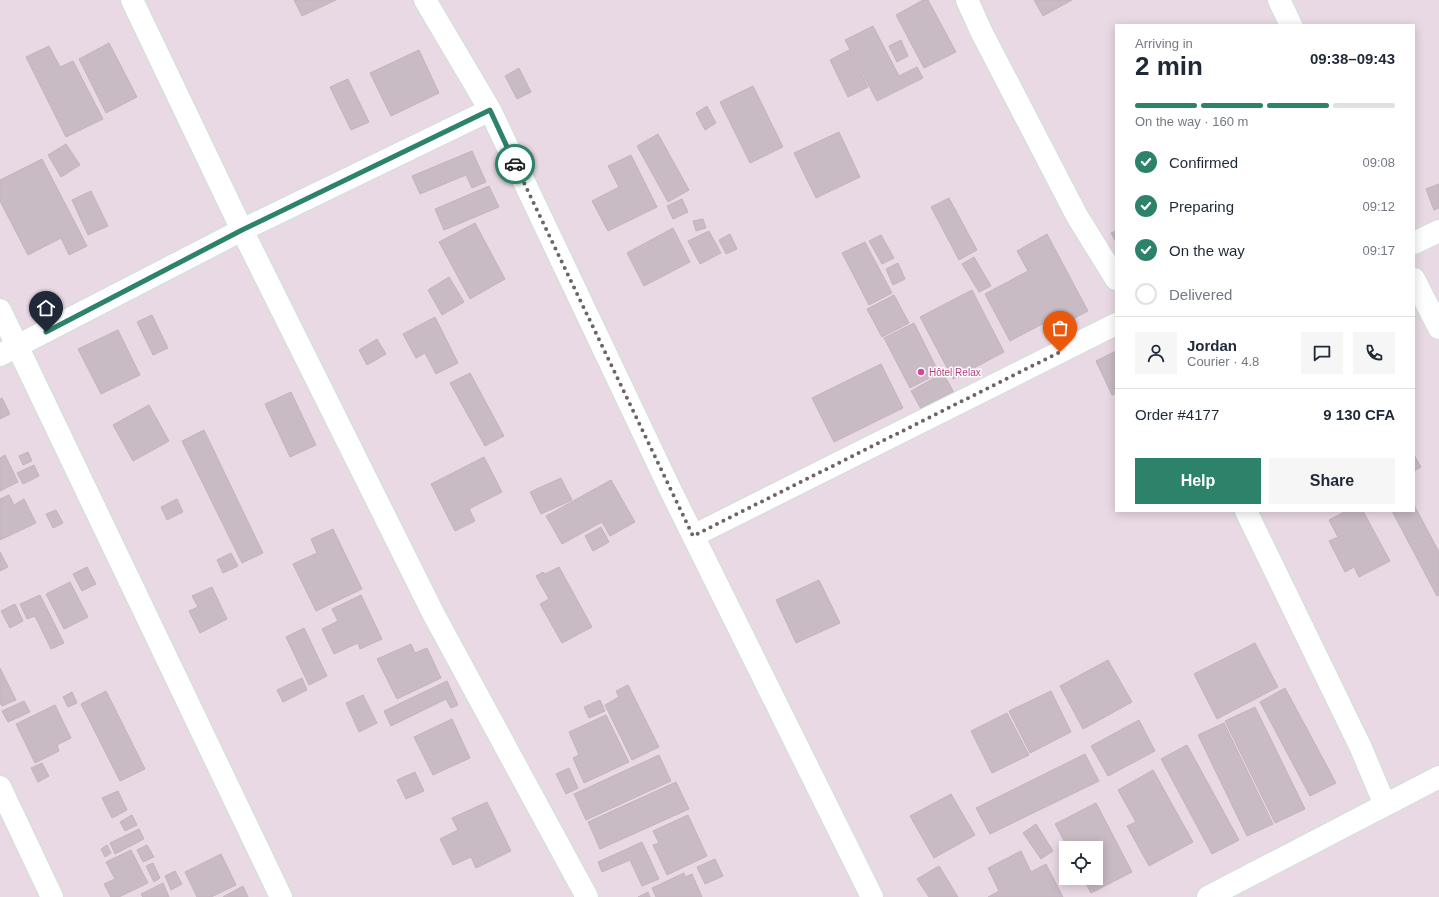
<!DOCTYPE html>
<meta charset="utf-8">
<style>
body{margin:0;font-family:Arial,sans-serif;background:#f6f6f7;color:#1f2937;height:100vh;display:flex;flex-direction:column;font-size:15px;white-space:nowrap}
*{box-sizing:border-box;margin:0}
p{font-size:13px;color:#747a83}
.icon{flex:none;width:22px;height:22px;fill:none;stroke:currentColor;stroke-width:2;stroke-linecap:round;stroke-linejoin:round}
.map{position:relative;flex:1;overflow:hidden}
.panel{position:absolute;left:1115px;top:24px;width:300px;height:488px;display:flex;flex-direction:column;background:#fff;border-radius:0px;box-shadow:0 2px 10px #0003}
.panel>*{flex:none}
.fabs{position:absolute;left:1059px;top:841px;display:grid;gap:8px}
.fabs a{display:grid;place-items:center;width:44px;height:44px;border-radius:0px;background:#fff;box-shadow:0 2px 10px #0003;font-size:20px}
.pin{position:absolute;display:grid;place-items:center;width:34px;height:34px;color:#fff;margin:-41px -17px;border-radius:50% 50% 50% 0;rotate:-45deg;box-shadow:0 0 4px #0007}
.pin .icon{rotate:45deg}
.courier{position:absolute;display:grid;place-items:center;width:40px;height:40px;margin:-20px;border:3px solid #2c8369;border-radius:50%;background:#fff;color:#222;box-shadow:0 1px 5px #0007}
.summary em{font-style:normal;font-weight:800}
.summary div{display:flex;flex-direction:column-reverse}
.summary{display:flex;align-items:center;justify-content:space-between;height:68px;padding:0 20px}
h1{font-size:26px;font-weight:800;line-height:30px}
.bar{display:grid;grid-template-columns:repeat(4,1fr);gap:6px 4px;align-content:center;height:48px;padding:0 20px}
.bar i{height:5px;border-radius:3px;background:#e0e1e3}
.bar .active{background:#2c8369}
.bar p{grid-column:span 4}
.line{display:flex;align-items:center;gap:10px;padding:0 20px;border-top:1px solid #e0e1e3}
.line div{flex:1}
.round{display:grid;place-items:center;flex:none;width:42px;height:42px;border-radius:0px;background:#f6f6f7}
ol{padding:0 20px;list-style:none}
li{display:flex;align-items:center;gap:12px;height:44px}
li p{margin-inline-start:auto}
li .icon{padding:4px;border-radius:50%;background:#2c8369;color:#fff;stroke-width:4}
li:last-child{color:#747a83}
li i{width:22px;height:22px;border:2px solid #e0e1e3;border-radius:50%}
.cta{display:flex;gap:8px;margin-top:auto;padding:8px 20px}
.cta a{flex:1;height:46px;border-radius:0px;background:#2c8369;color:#fff;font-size:16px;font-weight:800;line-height:46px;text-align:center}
.cta a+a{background:#f6f6f7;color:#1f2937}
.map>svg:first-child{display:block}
.building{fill:#c8bbc3;stroke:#c4b3bd}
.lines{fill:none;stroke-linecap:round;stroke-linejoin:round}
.street-casing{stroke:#cee0d8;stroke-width:24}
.street{stroke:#fff;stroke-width:22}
.done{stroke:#6b6569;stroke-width:4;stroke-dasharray:0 7.2}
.route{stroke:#2c8369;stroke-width:5}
.hotel-dot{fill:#d1479c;stroke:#fff;stroke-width:1.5}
.labels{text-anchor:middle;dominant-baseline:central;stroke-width:3;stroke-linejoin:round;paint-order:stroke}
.hotel-label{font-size:10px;fill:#b23c85;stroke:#fff;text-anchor:start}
</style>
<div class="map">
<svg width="1439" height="897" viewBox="0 0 1439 897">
<rect width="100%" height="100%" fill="#e9d9e4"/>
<path class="building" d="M294,0H336L302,16Z
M923,0H928L956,52L924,68L896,15Z
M1034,0H1072L1043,16Z
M873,26L899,76L917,67L923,78L877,101L845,40Z
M901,40L908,56L897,62L889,46Z
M109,43L137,97L106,113L79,59Z
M49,46L60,67L73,61L103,119L66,137L26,57Z
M419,50L439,93L391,116L370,73Z
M849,50L868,87L848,97L830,60Z
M519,68L531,92L517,99L505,76Z
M348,79L369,122L351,130L330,87Z
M753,86L783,147L750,163L720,102Z
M707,106L716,123L705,130L696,113Z
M839,132L860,177L816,198L794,153Z
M658,134L689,190L668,202L637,146Z
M66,144L80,165L61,177L48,155Z
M472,151L486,182L472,188L466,175L420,194L412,176Z
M631,155L657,207L608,231L592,201L619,187L608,166Z
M42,159L87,246L69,255L61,238L28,255L0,201V180Z
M1439,184V208L1434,210L1426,189Z
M489,186L499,207L444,230L435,209Z
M91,191L108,226L88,235L72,200Z
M949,198L977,250L959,260L931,207Z
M682,199L688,212L673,219L667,206Z
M703,219L706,228L696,231L693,221Z
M475,223L505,279L470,299L439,242Z
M673,228L690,262L644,286L627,253Z
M709,231L721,253L700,264L688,241Z
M1116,231V242L1111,233Z
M730,234L737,249L726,254L719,240Z
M1047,234L1088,311L1054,329L1050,320L1010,341L985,294L1028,271L1017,251Z
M881,235L894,258L882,264L869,241Z
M865,242L892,293L869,305L842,253Z
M974,257L991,286L979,292L962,264Z
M898,263L905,279L893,285L886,269Z
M449,277L464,302L442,315L428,290Z
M972,290L1004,352L953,379L920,317Z
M894,295L909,323L882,337L867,309Z
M152,315L168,348L153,355L137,322Z
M435,317L458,363L436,374L425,353L416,358L403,334Z
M914,323L939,373L910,388L884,338Z
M118,330L140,375L101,394L78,349Z
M377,339L386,354L367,365L359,350Z
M1116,351V393L1112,395L1096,361Z
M881,364L903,408L834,442L812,398Z
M470,373L504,436L485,446L450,383Z
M943,373L957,398L925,416L911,391Z
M291,392L316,445L290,457L265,404Z
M2,398L10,414L0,419V399Z
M149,405L169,441L133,461L113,425Z
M204,430L263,553L242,563L182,441Z
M28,452L32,461L23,465L19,456Z
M5,455L18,482L0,491V458Z
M1414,455L1421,467L1414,471Z
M484,457L502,492L469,509L475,521L455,531L431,484Z
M34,465L39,476L23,484L17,473Z
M561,478L572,500L541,514L530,492Z
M611,480L635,522L610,536L602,522L562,544L546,516Z
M9,495L14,505L24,499L36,523L0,540V499Z
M177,499L183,512L167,520L161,507Z
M1414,505L1439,552V595L1437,596L1392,511H1414Z
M56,510L63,523L53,528L46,514Z
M1346,511H1363L1390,561L1359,577L1354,567L1345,572L1329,541L1338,537L1329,520Z
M601,527L609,542L593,551L585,536Z
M333,529L362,589L316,611L293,564L317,553L311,539Z
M0,552L8,567L0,571Z
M231,553L238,566L223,573L217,560Z
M87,567L96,584L82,591L73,574Z
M559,567L592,627L562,643L540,604L549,599L536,576L543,572L545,574Z
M819,580L840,623L796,643L776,600Z
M70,582L88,617L64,629L46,594Z
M212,587L227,619L200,633L189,611L198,607L192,596Z
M40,595L64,643L51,649L35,616L27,619L20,604Z
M361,595L382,639L360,649L358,643L334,654L322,629L338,621L332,609Z
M15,604L23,621L10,628L1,611Z
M304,628L327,676L309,685L286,637Z
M1255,643L1278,687L1217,719L1194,674Z
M411,644L415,653L427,648L441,678L397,699L377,659Z
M1108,660L1132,702L1083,729L1060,686Z
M0,668L16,700L2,706L0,703Z
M302,678L307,690L283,702L277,690Z
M447,681L458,705L451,708L446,699L391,726L384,711Z
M628,685L659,747L632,760L605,705L619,697L616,691Z
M1285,688L1336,783L1310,796L1260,702Z
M106,691L145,769L120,781L81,704Z
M1051,691L1071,732L1030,753L1009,711Z
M72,692L77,703L68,707L63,697Z
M363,695L377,723L359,732L346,703Z
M600,700L605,711L589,718L584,707Z
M24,701L30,712L8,722L2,711Z
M55,705L71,738L57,745L59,751L35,763L16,724Z
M1255,707L1305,809L1275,823L1225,721Z
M1007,713L1029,755L992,773L971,731Z
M606,715L629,762L584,783L573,758L579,755L569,732Z
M452,719L470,758L433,775L414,737Z
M1139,720L1155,751L1108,776L1091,746Z
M1224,723L1273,824L1247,836L1198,735Z
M1187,745L1239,840L1212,854L1161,759Z
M1085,754L1099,781L990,834L976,808Z
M659,755L671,781L586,820L574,794Z
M42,763L49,776L38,782L31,768Z
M569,768L578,788L566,794L556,774Z
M1153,770L1193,842L1149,866L1127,826L1136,822L1118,790Z
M415,772L424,791L406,799L397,780Z
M676,782L689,809L600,849L588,822Z
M118,791L127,810L112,818L102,798Z
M951,794L975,835L934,858L910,816Z
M487,802L511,851L476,868L471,857L453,865L440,839L458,830L452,818Z
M1096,803L1132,872L1091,893L1083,878H1096V848H1068L1055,824Z
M132,815L137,825L125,831L120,822Z
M688,815L707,856L667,875L653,845L659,843L653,831Z
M1036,824L1053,851L1041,859L1023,833Z
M139,829L144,839L115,854L110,843Z
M642,842L659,879L642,886L630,860L602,872L598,862Z
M107,845L111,853L105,857L101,849Z
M147,845L154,857L143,862L137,850Z
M131,850L148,883L119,897H111L104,884L115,879L106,862Z
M1021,851L1031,872L1046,864L1063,897H988L999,891L988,868Z
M221,854L236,885L211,897H197L185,872Z
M715,859L723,876L705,884L697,867Z
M153,863L160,878L154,882L146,866Z
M939,866L958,897H929L917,879Z
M175,871L182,884L171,890L165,876Z
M684,873L685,877L692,874L702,897H656L652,888Z
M163,883L169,897H143L141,894Z
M243,886L248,897H223Z
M648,892L650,897H638Z"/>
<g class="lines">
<g class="street-casing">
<path id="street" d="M132,0L242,230L434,615L587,897
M425,0L490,110L670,489L872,897
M967,0L982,33L1077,216L1116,279
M1279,0L1291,25
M1414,243L1439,231
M1414,279L1439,328
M0,310L281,897
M0,355L242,230L490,110
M1246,511L1361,748L1385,805
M693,536L1116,324
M0,787L52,897
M1208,897L1439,777"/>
</g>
<use href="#street" class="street"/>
</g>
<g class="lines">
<path class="done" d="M515,164L693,536L1060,352"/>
<path class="route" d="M46,332L242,230L490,110L515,164"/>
</g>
<circle class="hotel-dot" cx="921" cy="372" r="4"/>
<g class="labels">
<g class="hotel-label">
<text x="929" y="372">Hôtel Relax</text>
</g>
</g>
</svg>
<div class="fabs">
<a><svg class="icon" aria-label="locate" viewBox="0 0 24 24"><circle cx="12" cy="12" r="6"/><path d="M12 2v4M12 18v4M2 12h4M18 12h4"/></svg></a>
</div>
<div class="pin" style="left:1060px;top:352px;background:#ea580c"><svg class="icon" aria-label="bag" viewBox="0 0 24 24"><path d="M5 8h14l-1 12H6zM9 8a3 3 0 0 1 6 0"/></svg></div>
<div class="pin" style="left:46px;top:332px;background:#1f2937"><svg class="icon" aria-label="home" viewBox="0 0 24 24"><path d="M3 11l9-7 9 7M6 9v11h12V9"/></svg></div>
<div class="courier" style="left:515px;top:164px"><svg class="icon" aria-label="car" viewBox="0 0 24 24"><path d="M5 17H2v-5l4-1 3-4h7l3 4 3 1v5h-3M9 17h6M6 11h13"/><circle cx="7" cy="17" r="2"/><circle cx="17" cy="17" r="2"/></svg></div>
<section class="panel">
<div class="summary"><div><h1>2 min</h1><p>Arriving in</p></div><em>09:38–09:43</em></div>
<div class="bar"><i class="active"></i><i class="active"></i><i class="active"></i><i></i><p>On the way · 160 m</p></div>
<ol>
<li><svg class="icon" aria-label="check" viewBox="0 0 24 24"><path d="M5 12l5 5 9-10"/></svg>Confirmed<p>09:08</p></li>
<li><svg class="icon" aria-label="check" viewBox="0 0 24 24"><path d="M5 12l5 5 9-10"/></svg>Preparing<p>09:12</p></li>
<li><svg class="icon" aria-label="check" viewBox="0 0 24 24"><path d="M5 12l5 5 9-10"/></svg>On the way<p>09:17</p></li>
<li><i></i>Delivered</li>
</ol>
<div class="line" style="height:72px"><a class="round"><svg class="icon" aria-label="person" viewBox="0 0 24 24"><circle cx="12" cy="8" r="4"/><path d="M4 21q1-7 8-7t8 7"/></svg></a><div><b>Jordan</b><p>Courier · 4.8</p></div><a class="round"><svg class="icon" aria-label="chat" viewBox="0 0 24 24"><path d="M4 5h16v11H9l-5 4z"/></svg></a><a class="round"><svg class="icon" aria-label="phone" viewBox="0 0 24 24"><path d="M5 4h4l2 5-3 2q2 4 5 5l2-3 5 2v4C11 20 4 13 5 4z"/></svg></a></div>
<div class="line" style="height:52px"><div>Order #4177</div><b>9 130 CFA</b></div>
<div class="cta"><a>Help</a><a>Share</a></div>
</section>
</div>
